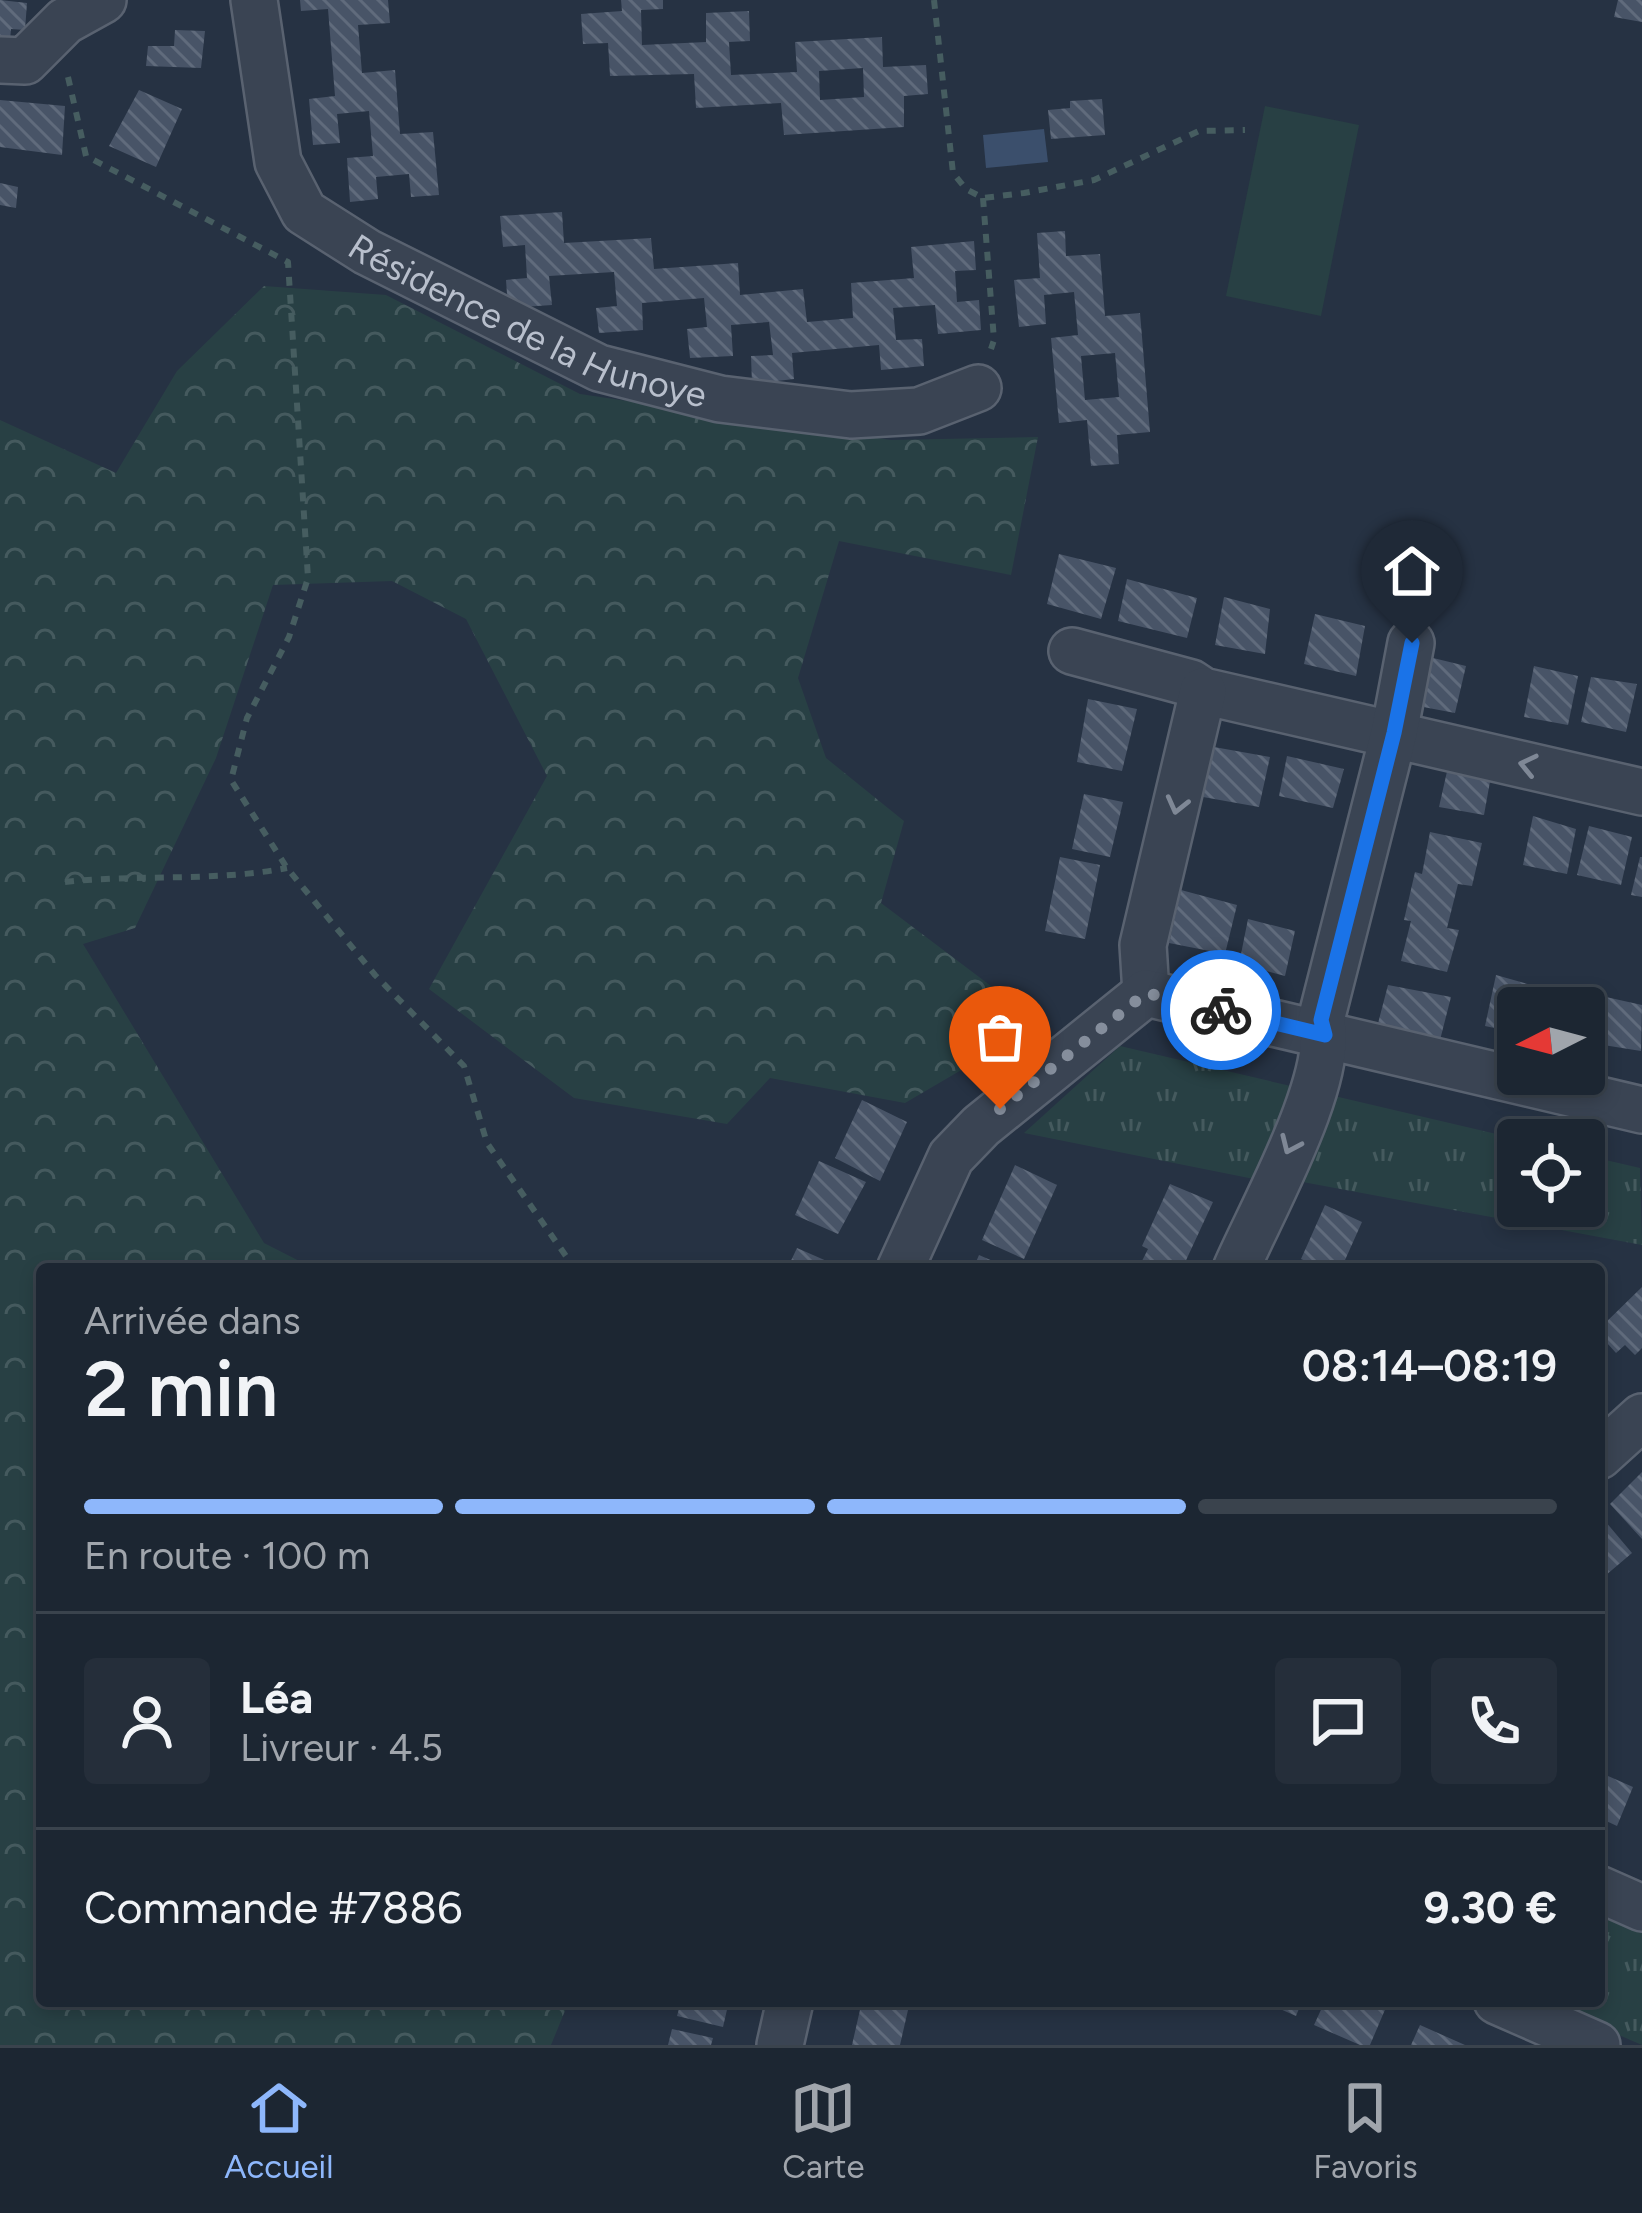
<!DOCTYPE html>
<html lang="fr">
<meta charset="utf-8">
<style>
body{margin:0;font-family:Figtree,sans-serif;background:#252e3a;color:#f1f3f6;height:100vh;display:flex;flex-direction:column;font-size:45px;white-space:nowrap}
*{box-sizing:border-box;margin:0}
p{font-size:39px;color:#a0a5ac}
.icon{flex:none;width:66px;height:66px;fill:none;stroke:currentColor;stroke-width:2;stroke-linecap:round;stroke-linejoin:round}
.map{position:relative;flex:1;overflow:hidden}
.sheet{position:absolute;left:36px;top:1263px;width:1569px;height:744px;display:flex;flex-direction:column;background:#1c2632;border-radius:12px;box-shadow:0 6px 18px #0003,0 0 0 3px #3a434d}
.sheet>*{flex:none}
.needle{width:78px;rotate:264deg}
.tools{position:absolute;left:1497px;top:987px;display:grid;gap:24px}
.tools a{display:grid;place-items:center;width:108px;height:108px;border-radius:12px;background:#1c2632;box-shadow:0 6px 18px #0003,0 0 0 3px #3a434d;font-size:60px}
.pin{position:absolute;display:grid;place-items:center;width:102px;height:102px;color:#fff;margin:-123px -51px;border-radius:50% 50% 50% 0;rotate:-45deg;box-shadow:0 0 12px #0007}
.pin .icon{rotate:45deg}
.courier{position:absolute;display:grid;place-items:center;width:120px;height:120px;margin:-60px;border:9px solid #1a73e8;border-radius:50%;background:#fff;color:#222;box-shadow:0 3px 15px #0007}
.headline em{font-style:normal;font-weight:600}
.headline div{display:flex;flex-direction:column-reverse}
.headline{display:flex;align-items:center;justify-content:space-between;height:204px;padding:0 48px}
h1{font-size:78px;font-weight:600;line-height:90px}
.bar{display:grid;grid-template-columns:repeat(4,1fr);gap:18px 12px;align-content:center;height:144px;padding:0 48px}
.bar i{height:15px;border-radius:9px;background:#3a434d}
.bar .on{background:#8eb7fb}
.bar p{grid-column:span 4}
.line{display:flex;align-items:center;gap:30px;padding:0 48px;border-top:3px solid #3a434d}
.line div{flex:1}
.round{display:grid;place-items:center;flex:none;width:126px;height:126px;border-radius:12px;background:#252e3a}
.dock{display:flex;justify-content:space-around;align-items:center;height:168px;border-top:3px solid #3a434d;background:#1c2632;font-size:33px;color:#a0a5ac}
.dock a{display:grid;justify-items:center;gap:6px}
.dock .on{color:#8eb7fb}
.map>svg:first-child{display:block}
.grass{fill:url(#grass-tufts)}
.forest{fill:url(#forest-crowns)}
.pitch{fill:#284044}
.water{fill:#3b4f6c}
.building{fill:url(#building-back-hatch);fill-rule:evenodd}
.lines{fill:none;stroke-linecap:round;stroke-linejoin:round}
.minor-casing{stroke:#596270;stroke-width:50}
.path{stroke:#465d60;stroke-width:6;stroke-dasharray:9 9;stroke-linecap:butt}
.minor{stroke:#3a4453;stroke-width:45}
.oneway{stroke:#7f8896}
.done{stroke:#858e9c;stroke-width:12;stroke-dasharray:0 21.6}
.route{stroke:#1a73e8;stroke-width:15}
.labels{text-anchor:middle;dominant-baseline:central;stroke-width:9;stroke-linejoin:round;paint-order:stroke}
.street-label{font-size:36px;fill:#b8bfcc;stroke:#1f2938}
</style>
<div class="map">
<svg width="1642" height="2045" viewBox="0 0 1642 2045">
<defs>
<pattern id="grass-tufts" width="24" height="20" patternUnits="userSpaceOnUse" patternTransform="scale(3)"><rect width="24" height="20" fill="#284044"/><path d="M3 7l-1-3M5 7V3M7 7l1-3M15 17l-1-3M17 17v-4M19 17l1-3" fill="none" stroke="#455a5e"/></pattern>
<pattern id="forest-crowns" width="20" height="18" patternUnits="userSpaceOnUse" patternTransform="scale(3)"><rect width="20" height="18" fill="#284044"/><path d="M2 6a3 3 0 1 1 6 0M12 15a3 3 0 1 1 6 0" fill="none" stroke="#455a5e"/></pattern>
<pattern id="building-back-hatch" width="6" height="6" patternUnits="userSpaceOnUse" patternTransform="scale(3)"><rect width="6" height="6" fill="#485467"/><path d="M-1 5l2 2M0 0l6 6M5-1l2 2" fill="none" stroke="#606b7c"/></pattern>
</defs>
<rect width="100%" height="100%" fill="#263243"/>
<path class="grass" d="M1120,1046L1295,1087L1254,1179L1024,1133Z
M1330,1095L1522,1140H1518V1206H1584V1155L1640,1168L1642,1245L1292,1180Z
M1599,1904L1642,1923V2045L1540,2001H1599Z"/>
<path class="forest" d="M264,286L386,295L580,394L891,440L1038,437L1011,575L839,541L798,678L826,758L904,821L881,903L991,986L1016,1038L905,1103L770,1078L727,1124L574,1098L429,989L547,776L466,619L392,581L273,585L216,758L135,928L83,944L264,1243L315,1269H42V2001H569L551,2045H0V420L116,473L177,371Z"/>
<path class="pitch" d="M1265,106L1359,125L1321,316L1226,296Z"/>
<path class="water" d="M1044,129L1048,162L986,168L983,135Z"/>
<path class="building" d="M0,0L27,3L25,30L11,29L10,41L0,40Z
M300,0H388L390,23L358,25L362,73L395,70L400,134L433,132L439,195L411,197L409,174L376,177L378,199L350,202L347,158L373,156L369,111L337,114L340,143L313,145L309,99L335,96L328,9L301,11Z
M621,0H663V9L641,10L642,45L706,42V13L749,11L750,41L729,42L731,75L797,72L795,42L882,37L883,67L926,65L928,94L904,96V127L784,135L781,103L696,108L694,74L610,76L608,43L583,44L581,14L622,11ZM863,68L864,97L820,100L819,71Z
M1618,0H1642V22L1614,17Z
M175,30L205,31L201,68L146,66L148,46H174Z
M139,90L182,109L156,167L109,146Z
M1102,99L1105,135L1051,139L1048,110L1070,108V101Z
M0,100L65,106L62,155L0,147Z
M0,183L18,187L16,208L0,205Z
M562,212L564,243L651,238L654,269L738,263L740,295L803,289L807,322L853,318L851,283L914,278L911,247L974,241L976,270L955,271L957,302L979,300L981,330L938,334L935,305L893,308L896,340L922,339L924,366L881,370L879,345L792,353L794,379L752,384L751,356L773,355L769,322L731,325L733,356L690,358L687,329L707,327L704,298L642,303L643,330L599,333L596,308L617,306L614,272L549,276L552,305L508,308L506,280L527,278L525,245L503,247L500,216Z
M1065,231L1066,256L1100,254L1105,316L1140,313L1150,432L1117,435L1119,464L1091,466L1087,420L1059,423L1051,338L1078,335L1074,292L1044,295L1046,324L1019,327L1014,280L1040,278L1037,233ZM1115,353L1119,397L1085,400L1081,356Z
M1059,554L1116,568L1101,619L1047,604Z
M1127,579L1197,598L1187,638L1118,621Z
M1224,597L1270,609L1265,654L1215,645Z
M1315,614L1365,626L1356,676L1304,664Z
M1429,657L1466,666L1455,713L1418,706Z
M1534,666L1578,676L1568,725L1524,717Z
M1591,677L1637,684L1626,732L1581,722Z
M1088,699L1137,709L1122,771L1077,762Z
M1214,747L1270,757L1259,807L1203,797Z
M1287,756L1344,769L1333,808L1279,796Z
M1448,767L1491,776L1484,815L1439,807Z
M1084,794L1123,802L1110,857L1072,849Z
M1533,816L1576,829L1567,874L1523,865Z
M1589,826L1632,837L1621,885L1577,875Z
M1430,832L1482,843L1472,886L1458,884L1447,928L1459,930L1447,972L1401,961L1411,921L1404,920L1415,872L1422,874Z
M1060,857L1100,865L1085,939L1045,931Z
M1640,857H1642V897L1631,895Z
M1181,890L1237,905L1225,954L1169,943Z
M1248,919L1295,931L1285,976L1239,964Z
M1496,975L1542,988L1537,1008H1518V1033L1485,1026Z
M1388,985L1451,997L1439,1044L1376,1031Z
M1551,990L1593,998L1586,1031L1584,1008H1547Z
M1606,997L1642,1005L1641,1051L1597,1044Z
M862,1100L907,1122L880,1181L835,1158Z
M819,1161L866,1182L838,1234L795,1215Z
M1015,1165L1057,1185L1024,1259L982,1240Z
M1170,1184L1213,1202L1182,1269H1138L1148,1249L1142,1246Z
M1325,1205L1362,1222L1341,1269H1324L1301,1259Z
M797,1248L845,1269H787Z
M979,1255L1011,1269H973Z
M1642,1287V1348L1635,1355L1625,1345L1616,1353L1599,1334V1329Z
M1642,1472V1539L1610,1504Z
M1605,1521L1632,1553L1599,1581V1527Z
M1599,1772L1633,1787L1617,1826L1602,1819L1599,1826Z
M681,2001H729L723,2027L677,2016Z
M862,2001L908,2010L900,2045H852Z
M1262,2001H1302L1296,2016Z
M1325,2001H1377L1387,2005L1370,2045H1360L1314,2025Z
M1420,2025L1465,2045H1411Z
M672,2029L713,2038L711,2045H668Z"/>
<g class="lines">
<g class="minor-casing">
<g id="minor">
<path id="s1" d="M254,0L278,162L304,212L367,252L599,368L720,399L851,415L919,411L978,388"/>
<path d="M0,60L25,61L65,21L103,0"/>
<path d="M1072,651L1191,683L1203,691L1642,792"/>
<path d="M1146,993L1143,945L1203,691"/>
<path d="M900,1269L951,1157L981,1126L1146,993L1642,1110"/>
<path d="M1236,1269C1260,1213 1338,1075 1321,1020L1394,733L1411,643"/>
<path d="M1599,1456L1642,1417"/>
<path d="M1599,1889L1642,1908"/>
<path d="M1497,2001L1597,2045"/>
<path d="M780,2045L790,2001"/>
</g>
</g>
<path class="path" d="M934,0L953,173L966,189L983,198L1024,193L1094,180L1199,131L1245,130
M68,77L86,156L288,262L308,578L289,637L247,718L231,780L287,868L375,975L464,1066L487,1143L575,1269
M983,198L994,340L991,349
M65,882C139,874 214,882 287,868
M1599,1957L1608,1935"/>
<use href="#minor" class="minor"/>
</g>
<defs><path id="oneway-chevron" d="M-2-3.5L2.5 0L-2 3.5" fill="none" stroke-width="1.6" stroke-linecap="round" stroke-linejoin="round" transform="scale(3)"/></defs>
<g class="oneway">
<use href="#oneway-chevron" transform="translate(1528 765) rotate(-167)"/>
<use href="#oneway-chevron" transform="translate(1177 805) rotate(104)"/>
<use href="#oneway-chevron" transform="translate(1290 1145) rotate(114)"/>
</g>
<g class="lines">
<path class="done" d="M1000,1109L1146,993L1221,1010"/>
<path class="route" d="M1221,1010L1325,1035L1321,1020L1394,733L1412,643"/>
</g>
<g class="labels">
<g class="street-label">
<text stroke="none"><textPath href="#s1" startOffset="471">Résidence de la Hunoye</textPath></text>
</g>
</g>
</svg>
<div class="tools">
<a><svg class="needle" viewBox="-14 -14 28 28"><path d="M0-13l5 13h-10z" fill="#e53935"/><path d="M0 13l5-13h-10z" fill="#a0a5ac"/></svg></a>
<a><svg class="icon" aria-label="locate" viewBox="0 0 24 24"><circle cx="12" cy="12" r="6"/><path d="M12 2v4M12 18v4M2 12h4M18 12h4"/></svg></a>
</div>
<div class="pin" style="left:1000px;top:1109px;background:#ea580c"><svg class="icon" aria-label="bag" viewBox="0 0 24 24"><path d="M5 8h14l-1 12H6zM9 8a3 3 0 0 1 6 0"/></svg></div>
<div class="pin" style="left:1412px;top:643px;background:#1f2937"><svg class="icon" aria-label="home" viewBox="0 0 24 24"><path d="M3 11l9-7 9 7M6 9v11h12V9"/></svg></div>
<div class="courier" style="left:1221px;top:1010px"><svg class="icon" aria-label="bike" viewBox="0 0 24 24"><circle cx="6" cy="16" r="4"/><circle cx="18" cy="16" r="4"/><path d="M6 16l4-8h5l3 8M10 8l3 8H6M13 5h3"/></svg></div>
<section class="sheet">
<div class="headline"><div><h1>2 min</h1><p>Arrivée dans</p></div><em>08:14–08:19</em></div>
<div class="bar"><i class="on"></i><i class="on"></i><i class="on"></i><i></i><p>En route · 100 m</p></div>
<div class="line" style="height:216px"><a class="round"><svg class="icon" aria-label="person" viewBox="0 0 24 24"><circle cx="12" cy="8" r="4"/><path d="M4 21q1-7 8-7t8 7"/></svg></a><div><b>Léa</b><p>Livreur · 4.5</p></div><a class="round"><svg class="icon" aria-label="chat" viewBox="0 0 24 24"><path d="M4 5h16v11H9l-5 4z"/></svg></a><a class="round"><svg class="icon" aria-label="phone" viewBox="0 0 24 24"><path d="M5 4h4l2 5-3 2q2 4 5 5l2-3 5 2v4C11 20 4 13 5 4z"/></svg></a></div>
<div class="line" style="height:156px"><div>Commande #7886</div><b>9.30 €</b></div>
</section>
</div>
<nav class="dock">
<a class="on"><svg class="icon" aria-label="home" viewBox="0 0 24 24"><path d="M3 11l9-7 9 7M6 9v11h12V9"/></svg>Accueil</a>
<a><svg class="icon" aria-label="map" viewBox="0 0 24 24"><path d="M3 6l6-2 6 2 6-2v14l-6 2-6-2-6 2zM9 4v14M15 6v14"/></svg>Carte</a>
<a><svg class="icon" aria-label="saved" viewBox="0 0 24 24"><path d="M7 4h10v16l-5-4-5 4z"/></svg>Favoris</a>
</nav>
